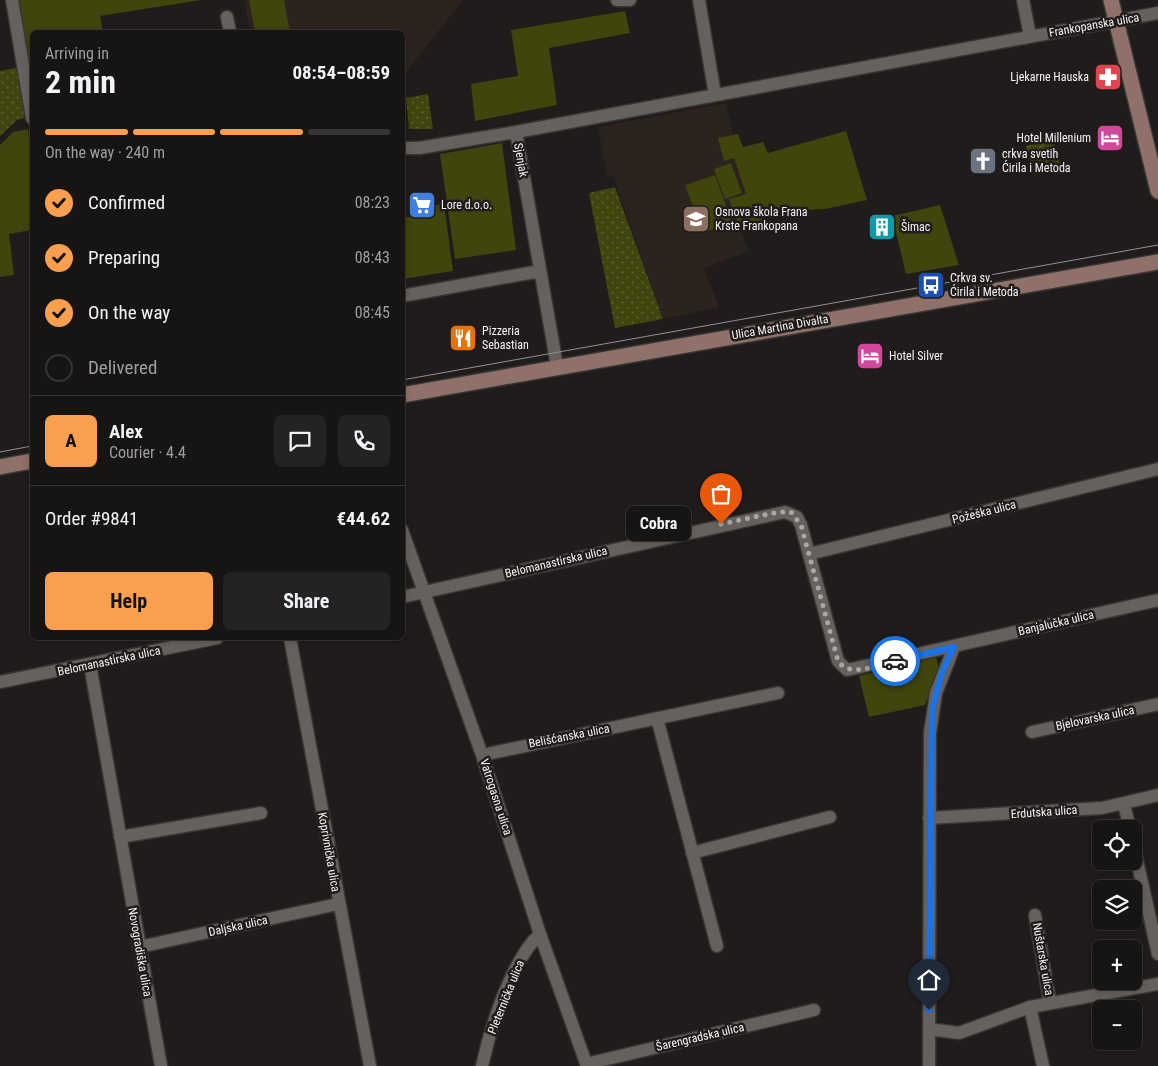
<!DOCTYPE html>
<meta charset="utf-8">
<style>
body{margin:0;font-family:"Roboto Condensed",sans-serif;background:#242222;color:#f1f3f6;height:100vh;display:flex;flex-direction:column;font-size:19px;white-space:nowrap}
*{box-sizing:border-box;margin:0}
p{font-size:16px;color:#9e9fa0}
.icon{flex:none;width:28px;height:28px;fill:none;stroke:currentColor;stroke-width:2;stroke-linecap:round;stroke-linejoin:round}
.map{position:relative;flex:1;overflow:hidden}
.drawer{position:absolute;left:30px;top:30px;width:375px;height:610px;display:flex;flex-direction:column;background:#171514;border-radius:8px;box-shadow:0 2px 8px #0003,0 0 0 1px #363434}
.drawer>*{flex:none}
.fabs{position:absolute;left:1092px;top:820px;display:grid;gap:10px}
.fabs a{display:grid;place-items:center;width:50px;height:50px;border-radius:8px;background:#171514;box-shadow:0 2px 8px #0003,0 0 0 1px #363434;font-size:25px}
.pin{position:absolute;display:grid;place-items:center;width:42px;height:42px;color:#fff;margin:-51px -21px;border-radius:50% 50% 50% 0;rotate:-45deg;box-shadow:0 0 5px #0007}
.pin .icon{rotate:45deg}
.courier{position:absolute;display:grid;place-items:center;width:50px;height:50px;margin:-25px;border:4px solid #1a73e8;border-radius:50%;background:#fff;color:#222;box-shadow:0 1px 6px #0007}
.bubble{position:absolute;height:35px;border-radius:8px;background:#171514;box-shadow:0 2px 8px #0003,0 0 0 1px #363434;font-size:16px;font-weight:700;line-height:35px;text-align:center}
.head em{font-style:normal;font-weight:700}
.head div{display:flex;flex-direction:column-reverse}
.head{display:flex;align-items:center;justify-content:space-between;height:85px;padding:0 15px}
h1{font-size:32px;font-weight:700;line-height:38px}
.bar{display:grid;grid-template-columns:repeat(4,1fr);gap:8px 5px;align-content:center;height:60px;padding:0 15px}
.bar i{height:6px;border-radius:4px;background:#363434}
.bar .selected{background:#fa9f4e}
.bar p{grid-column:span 4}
.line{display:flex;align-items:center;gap:12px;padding:0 15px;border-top:1px solid #363434}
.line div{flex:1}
.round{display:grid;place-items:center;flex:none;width:52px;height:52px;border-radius:8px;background:#242222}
ol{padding:0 15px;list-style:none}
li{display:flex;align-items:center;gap:15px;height:55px}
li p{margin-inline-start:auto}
li .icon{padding:5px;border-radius:50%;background:#fa9f4e;color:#111;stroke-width:4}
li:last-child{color:#9e9fa0}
li i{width:28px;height:28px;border:2px solid #363434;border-radius:50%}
.primary-button{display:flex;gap:10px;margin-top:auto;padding:10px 15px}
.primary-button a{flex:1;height:58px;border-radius:8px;background:#fa9f4e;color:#111;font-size:20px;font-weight:700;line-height:58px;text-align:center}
.primary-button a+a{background:#242222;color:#f1f3f6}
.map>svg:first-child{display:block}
.built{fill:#2c231e}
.grass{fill:url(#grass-dots)}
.park{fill:#40440d}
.garden{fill:url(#garden-furrows)}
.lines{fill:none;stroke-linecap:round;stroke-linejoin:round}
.street-casing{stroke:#383635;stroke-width:15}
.secondary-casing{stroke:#383635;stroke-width:18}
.street{stroke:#65615f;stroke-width:12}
.secondary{stroke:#8f7169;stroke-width:15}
.tram{stroke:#92908e;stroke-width:1}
.done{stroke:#aaa8a6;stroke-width:5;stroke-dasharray:0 9}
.route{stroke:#1a73e8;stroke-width:6}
.labels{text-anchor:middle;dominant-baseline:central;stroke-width:5;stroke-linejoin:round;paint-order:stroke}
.street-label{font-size:12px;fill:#f5f3f1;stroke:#1f1c1b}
.poi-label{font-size:12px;fill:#f5f3f1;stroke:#1f1c1b;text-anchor:start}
</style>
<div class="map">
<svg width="1158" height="1066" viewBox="0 0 1158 1066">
<defs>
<pattern id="grass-dots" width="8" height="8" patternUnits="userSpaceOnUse" patternTransform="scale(1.25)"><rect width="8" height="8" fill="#40440d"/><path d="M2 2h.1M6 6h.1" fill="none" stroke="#5c5f31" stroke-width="1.8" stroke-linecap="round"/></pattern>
<pattern id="garden-furrows" width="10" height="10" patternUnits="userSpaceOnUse" patternTransform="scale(1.25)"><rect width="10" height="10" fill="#40440d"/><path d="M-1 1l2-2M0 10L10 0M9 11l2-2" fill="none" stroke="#5c5f31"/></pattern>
</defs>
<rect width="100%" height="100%" fill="#1f1c1b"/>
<path class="built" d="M244,0H463L403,76L402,32H250Z
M726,103L733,135L738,134L743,147L763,142L768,153L846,131L867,200L825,209L806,210L805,207L739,227L749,251L704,268L719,307L663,319L613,176L607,177L598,127Z"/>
<path class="grass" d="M20,67L30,117L17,120L0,136V71Z
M428,94L433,129H409L406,98Z
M615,187L663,319L615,328L589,193Z"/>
<path class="park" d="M13,0H201L100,16L103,32H32V119Z
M249,0H284L290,32H255Z
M625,11L630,33L549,48L557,105L475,121L471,84L518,76L511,30Z
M28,129L32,158V230L9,234L14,275L0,277V145L13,132Z
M846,131L867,200L825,209L806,210L805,207L739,227L729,199L746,194L734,158L724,161L718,138L738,134L743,147L763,142L768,153Z
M502,143L516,250L455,259L440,154Z
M731,163L742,193L725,199L714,169Z
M715,175L732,222L703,233L685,185Z
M444,204L453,271L403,279V218L427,214L436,205Z
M940,205L959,265L906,274L892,216Z
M936,656L939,669L925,705L869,717L859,676Z"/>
<path class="garden" d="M1053,139L1061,167L1034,175L1026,146Z"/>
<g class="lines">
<g class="street-casing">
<path id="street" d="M12,0L32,118
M617,0H630
M699,0L715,95
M1023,0L1030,36
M227,17L230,32
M516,132L557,366
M402,148H419L516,132L1158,13
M402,296L540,271
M402,530L482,755L540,934L587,1066
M809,554L1158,469
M402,597L785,512L797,517L801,525L838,661L847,670L1158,600
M290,638L370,1066
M90,665L161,1066
M0,682L217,638
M657,718L717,946
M1032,732L1158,704
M482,755L778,693
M1124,804L1130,829
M929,818L1102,808L1158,795
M120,837L261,813
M1134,847L1158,954
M692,853L830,817
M1035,915L1050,1003
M139,947L338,904
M1030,1007L1043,1066
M929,1029L959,1033L1030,1007L1158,984
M586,1064L814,1010
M482,1066C490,1029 512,959 540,934
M929,1066L930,733L936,693L954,647"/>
</g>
<g class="secondary-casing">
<path id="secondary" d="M1111,0L1158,191
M402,395L1158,262
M0,467L32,461"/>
</g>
<use href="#street" class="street"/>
<use href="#secondary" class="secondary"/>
<path class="tram" d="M402,380L1158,245
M0,452L32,446"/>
</g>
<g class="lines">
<path class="done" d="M721,524L778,512H791L801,525L838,661C849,678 877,665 895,661"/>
<path class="route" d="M895,661L954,647L942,672L932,710L929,1010"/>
</g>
<defs>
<g id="pharmacy-square" transform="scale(1.4375)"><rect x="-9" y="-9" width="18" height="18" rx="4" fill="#e0444e" stroke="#1f1c1b"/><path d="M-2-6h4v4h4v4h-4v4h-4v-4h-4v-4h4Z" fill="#fff"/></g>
<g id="hotel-square" transform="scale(1.4375)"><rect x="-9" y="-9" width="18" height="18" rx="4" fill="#d1479c" stroke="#1f1c1b"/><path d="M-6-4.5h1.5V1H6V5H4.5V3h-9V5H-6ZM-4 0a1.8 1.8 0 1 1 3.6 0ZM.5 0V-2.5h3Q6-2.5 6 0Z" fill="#fff"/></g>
<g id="church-square" transform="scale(1.4375)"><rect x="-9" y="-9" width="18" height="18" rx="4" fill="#6b7280" stroke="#1f1c1b"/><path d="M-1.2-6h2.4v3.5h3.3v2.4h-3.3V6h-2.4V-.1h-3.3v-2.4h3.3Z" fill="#fff"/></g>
<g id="supermarket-square" transform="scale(1.4375)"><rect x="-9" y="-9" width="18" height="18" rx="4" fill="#3f7fe0" stroke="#1f1c1b"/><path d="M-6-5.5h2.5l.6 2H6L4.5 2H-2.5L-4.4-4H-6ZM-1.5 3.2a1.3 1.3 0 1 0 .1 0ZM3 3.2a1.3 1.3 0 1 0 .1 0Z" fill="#fff"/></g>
<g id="school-square" transform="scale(1.4375)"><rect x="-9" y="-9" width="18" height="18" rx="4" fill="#8d6e63" stroke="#1f1c1b"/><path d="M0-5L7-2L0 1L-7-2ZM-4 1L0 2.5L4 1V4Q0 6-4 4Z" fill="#fff"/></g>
<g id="building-square" transform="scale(1.4375)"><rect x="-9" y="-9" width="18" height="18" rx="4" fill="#0f9aa8" stroke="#1f1c1b"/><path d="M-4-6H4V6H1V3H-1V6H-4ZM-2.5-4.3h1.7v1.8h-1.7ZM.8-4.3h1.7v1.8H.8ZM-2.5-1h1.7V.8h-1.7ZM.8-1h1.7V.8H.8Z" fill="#fff"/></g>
<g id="bus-square" transform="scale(1.4375)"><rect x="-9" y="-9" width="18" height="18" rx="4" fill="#1a4fb4" stroke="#1f1c1b"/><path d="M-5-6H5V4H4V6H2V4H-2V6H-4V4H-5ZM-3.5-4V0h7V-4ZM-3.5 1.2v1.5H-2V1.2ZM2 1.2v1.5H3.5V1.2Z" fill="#fff"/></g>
<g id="restaurant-square" transform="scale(1.4375)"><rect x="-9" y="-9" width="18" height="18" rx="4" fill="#e8710a" stroke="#1f1c1b"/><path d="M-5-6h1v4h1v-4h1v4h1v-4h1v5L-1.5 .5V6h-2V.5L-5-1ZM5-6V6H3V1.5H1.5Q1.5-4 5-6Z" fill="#fff"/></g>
</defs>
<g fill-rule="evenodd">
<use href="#pharmacy-square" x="1108" y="77"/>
<use href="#hotel-square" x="1110" y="138"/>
<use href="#church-square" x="983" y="161"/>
<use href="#supermarket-square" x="422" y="205"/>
<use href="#school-square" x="696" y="219"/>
<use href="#building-square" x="882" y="227"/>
<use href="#bus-square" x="931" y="285"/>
<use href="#restaurant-square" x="463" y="338"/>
<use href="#hotel-square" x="870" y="356"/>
</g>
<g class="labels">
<g class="street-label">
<text transform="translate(1094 25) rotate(-10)">Frankopanska ulica</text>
<text transform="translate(521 160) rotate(80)">Sjenjak</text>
<text transform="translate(780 327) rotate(-10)">Ulica Martina Divalta</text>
<text transform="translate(984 512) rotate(-14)">Požeška ulica</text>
<text transform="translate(556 562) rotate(-13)">Belomanastirska ulica</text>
<text transform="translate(1056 623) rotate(-13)">Banjalučka ulica</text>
<text transform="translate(109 661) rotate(-12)">Belomanastirska ulica</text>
<text transform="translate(1095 718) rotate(-12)">Bjelovarska ulica</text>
<text transform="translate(569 736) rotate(-11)">Belišćanska ulica</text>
<text transform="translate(496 797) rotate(72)">Vatrogasna ulica</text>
<text transform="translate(1044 812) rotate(-4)">Erdutska ulica</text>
<text transform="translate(329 852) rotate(80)">Koprivnička ulica</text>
<text transform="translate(238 926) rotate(-12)">Daljska ulica</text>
<text transform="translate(140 952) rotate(80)">Novogradiška ulica</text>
<text transform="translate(1043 959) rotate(80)">Nuštarska ulica</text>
<text transform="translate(506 997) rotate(-68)">Pleternička ulica</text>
<text transform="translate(700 1037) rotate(-13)">Šarengradska ulica</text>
</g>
<g class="poi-label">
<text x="1089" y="77" text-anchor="end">Ljekarne Hauska</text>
<text x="1091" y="138" text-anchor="end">Hotel Millenium</text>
<text x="1002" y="154">crkva svetih<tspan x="1002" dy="14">Ćirila i Metoda</tspan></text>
<text x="441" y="205">Lore d.o.o.</text>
<text x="715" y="212">Osnova škola Frana<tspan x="715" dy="14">Krste Frankopana</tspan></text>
<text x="901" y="227">Šimac</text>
<text x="950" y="278">Crkva sv.<tspan x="950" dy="14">Ćirila i Metoda</tspan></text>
<text x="482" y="331">Pizzeria<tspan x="482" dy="14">Sebastian</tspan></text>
<text x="889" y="356">Hotel Silver</text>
</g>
</g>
</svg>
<div class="fabs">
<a><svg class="icon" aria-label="locate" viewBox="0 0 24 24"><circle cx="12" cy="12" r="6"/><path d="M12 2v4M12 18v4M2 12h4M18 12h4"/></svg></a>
<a><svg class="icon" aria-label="layers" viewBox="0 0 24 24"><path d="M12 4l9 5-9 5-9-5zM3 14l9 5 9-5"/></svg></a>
<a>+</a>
<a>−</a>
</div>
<div class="pin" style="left:721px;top:524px;background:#ea580c"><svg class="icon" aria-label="bag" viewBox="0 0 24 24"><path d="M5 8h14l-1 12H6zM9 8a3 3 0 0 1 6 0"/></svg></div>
<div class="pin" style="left:929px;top:1010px;background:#1f2937"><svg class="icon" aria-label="home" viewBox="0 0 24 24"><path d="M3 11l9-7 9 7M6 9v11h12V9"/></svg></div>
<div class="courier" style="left:895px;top:661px"><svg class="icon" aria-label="car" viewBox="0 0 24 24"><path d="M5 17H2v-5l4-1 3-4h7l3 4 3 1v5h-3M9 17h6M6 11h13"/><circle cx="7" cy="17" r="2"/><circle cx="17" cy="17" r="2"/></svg></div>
<div class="bubble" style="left:626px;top:506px;width:65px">Cobra</div>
<section class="drawer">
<div class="head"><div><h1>2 min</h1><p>Arriving in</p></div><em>08:54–08:59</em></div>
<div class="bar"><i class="selected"></i><i class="selected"></i><i class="selected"></i><i></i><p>On the way · 240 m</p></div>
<ol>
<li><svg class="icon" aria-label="check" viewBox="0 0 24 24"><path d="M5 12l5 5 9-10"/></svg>Confirmed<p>08:23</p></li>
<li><svg class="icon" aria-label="check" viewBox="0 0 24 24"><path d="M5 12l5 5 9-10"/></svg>Preparing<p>08:43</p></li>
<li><svg class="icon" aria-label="check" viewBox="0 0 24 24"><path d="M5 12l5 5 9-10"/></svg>On the way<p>08:45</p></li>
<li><i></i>Delivered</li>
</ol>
<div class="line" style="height:90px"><b class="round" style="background:#fa9f4e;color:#111">A</b><div><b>Alex</b><p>Courier · 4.4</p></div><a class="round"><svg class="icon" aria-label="chat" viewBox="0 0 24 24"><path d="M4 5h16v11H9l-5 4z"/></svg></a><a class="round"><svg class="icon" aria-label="phone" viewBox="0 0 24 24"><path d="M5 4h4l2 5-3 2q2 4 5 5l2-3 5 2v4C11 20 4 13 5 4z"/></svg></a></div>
<div class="line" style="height:65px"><div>Order #9841</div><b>€44.62</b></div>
<div class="primary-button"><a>Help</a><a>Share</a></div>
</section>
</div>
